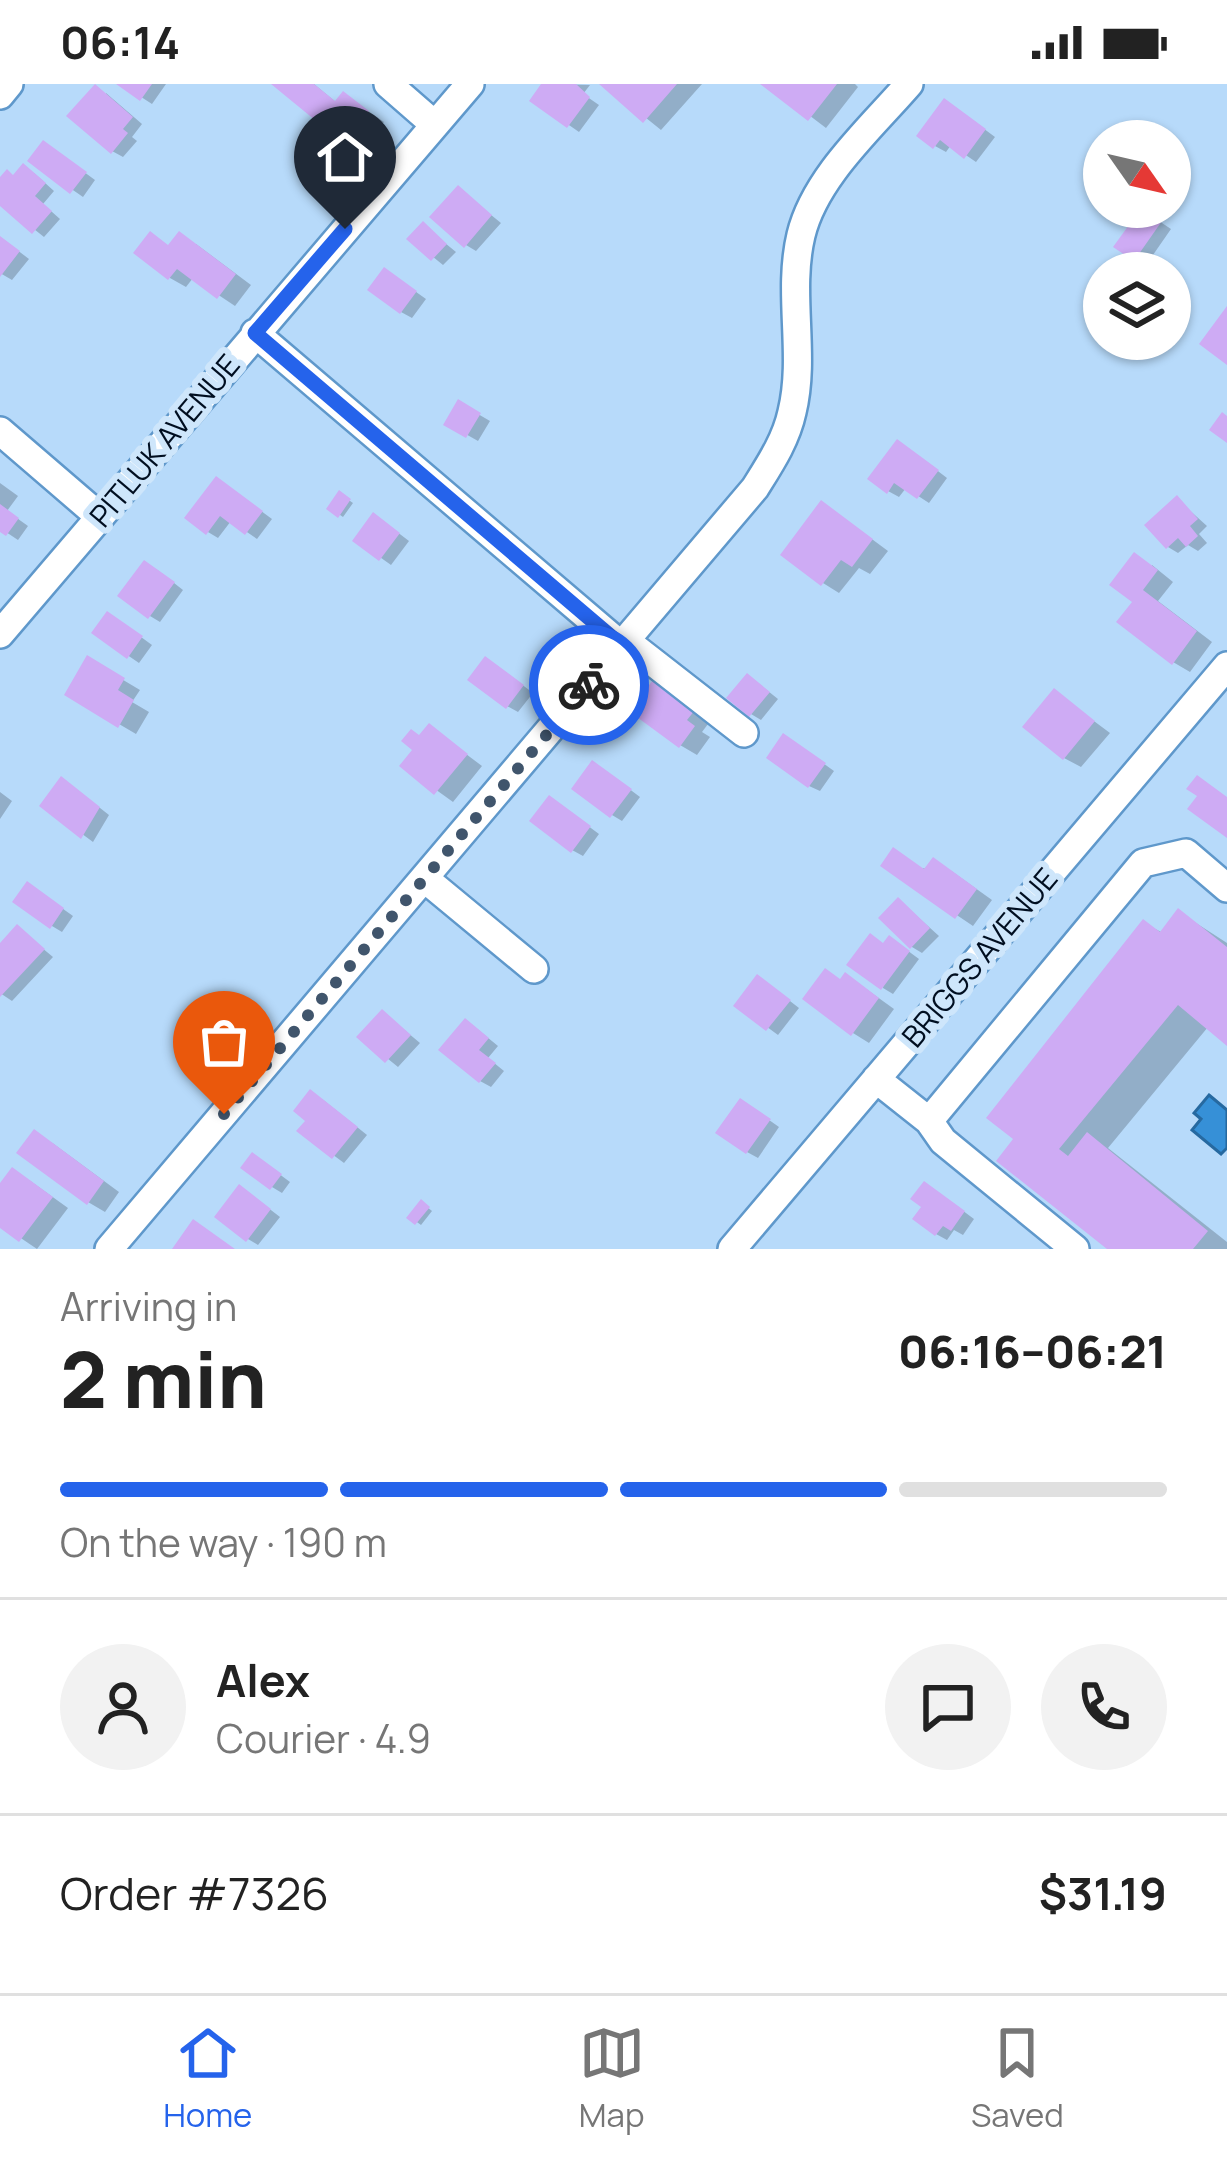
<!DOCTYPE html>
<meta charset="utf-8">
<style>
body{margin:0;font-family:Manrope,sans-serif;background:#f2f2f2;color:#222;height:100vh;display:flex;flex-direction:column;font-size:45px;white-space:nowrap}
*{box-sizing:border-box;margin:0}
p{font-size:39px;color:#767676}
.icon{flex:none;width:66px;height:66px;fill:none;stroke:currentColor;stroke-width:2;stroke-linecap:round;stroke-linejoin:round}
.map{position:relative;height:1165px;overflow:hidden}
.drawer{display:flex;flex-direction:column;background:#fff;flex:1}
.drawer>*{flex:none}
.needle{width:78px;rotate:124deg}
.tools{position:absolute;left:1083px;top:36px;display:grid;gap:24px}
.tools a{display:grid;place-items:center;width:108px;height:108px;border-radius:50%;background:#fff;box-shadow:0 3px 9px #0004;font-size:60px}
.pin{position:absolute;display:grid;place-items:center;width:102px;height:102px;color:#fff;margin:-123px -51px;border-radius:50% 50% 50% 0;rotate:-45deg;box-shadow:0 0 12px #0007}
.pin .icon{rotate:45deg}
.courier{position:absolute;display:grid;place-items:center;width:120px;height:120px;margin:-60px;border:9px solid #2563eb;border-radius:50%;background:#fff;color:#222;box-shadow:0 3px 15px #0007}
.overview em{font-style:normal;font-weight:800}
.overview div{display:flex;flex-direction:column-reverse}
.overview{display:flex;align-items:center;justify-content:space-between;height:204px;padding:0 60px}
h1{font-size:78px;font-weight:800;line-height:90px}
.bar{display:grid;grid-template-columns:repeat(4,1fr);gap:18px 12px;align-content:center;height:144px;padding:0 60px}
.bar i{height:15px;border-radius:9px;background:#e0e0e0}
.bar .selected{background:#2563eb}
.bar p{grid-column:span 4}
.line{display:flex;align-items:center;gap:30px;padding:0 60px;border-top:3px solid #e0e0e0}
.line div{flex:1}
.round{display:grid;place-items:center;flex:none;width:126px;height:126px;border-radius:63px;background:#f2f2f2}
.status{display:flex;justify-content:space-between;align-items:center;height:84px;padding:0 60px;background:#fff;direction:ltr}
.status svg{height:33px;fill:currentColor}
.dock{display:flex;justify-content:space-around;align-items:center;height:168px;border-top:3px solid #e0e0e0;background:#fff;font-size:33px;color:#767676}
.dock a{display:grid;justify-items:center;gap:6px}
.dock .selected{color:#2563eb}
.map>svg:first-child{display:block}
.water{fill:#3690d7;stroke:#2669a0;stroke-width:3}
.shadow{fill:#0003}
.building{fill:#ceabf4}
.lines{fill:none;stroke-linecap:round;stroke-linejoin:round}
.minor-casing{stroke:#5f98cb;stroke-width:32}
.minor{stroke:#fff;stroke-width:27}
.done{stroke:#40556c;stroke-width:12;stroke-dasharray:0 21.6}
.route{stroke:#2563eb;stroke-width:15}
.labels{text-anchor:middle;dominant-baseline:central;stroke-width:12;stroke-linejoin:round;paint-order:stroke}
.street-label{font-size:30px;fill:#000e20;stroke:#cee6fb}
</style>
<div class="status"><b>06:14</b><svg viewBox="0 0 49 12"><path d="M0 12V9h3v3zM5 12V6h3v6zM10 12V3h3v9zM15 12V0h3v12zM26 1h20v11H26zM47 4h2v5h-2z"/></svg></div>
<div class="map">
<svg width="1227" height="1165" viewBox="0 0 1227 1165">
<rect width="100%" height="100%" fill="#b7dafa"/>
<path class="water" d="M1209,1011L1227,1026V1064L1221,1070L1192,1046L1201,1035L1194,1029Z"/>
<path class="shadow" d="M121,0H166L152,20Z
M276,0H314L337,19L344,10L384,38L361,66Z
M545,0L590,1L583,10L599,21L579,48L533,16Z
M604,0H702L661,46Z
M768,0H855L858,3L826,44Z
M106,9L142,40L132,53L137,57L123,73L112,67Z
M956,24L995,53L976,78L951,61L946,68L935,62Z
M54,66L95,96L83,113L31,77Z
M34,89L54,107L43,120L60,135L44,153L0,118V98Z
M459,105L501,139L476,167L466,161Z
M1153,133L1171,145L1146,181L1135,175Z
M423,141L456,168L443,181L411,155Z
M0,153L29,175L12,196L0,189Z
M196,160L251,201L235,222L193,194L186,203L170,194V163Z
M395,193L426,215L412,234L401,228Z
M459,319L490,337L478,357L448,340Z
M909,365L947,394L929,419L906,404L899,413L888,407Z
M0,399L18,412L7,427L28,442L18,456L0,444Z
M227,402L272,435L257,455L231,437L218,454L208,448Z
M340,410L353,419L343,433L330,424Z
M1177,415L1207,442L1199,450L1207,459L1198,467L1188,461L1178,469L1168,463Z
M838,430L888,467L870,490L859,484L839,509L823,499Z
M384,438L409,457L391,481L356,456Z
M1152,481L1173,498L1158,517L1212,558L1190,588L1173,578L1136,517Z
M156,485L183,506L160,538L150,532Z
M119,537L152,561L139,579L95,549Z
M88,575L140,606L132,618L149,628L136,650L68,610Z
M496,581L533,609L518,628L507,622Z
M658,594L714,632L702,648L710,653L697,671L680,661Z
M758,599L778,615L761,636L751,630Z
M1055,608L1110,649L1081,683L1064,674Z
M430,643L482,682L453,718L403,682Z
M795,659L834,687L820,707L809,702Z
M604,686L640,713L622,737L612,731Z
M72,702L109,731L93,758L43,721Z
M0,708L12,717L0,735Z
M560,721L599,750L583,772L572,766Z
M884,782L950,786L992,816L973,842Z
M38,807L73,832L62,848L52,842Z
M899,816L939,852L922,869L912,863Z
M1179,828L1227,859V958L1208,943L1108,1064L1227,1158V1165H1112L1000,1076L1017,1055L1144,839L1163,849Z
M18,844L53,873L12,917L0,909V863Z
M900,861L919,875L893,910L883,904L885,862Z
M842,898L862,902L894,925L869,959L853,949Z
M768,900L799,924L778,951L737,921Z
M383,928L420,959L398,983L361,953Z
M476,944L498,962L488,974L504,987L491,1003L480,997Z
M322,1015L367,1051L344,1079L301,1047Z
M752,1024L779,1043L758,1074L747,1068Z
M51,1058L119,1108L105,1128L88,1118Z
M263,1078L290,1098L282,1109L272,1103Z
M29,1096L68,1124L37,1165L0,1140V1104Z
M935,1106L974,1135L963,1151L954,1146L947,1156L936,1150Z
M250,1110L280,1133L258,1161L248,1155Z
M422,1119L432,1127L421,1141L410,1133Z"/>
<path class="building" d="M95,0L133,33L123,45L128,49L111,70L66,32Z
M116,0H152L140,17Z
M271,0H314L335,17L343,7L369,27L343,59Z
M541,0H576L590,13L567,44L529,17Z
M599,0H677L643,39Z
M760,0H837L808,37Z
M944,14L986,45L964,75L940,56L933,65L916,52Z
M43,56L87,88L70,110L27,77Z
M23,79L46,99L35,112L52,127L32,150L0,122V93L7,85L13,91Z
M458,101L492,131L464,164L429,133Z
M1142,123L1162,137L1134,177L1113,163Z
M423,137L447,160L431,177L406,155Z
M150,147L168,161L179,147L236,190L217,215L177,185L168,196L133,169Z
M0,152L20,167L0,193Z
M384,183L417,207L400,230L367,206Z
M1227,222V281L1199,260Z
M458,315L481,329L466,354L443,341Z
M1222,328L1227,332V359L1209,346Z
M897,355L939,386L917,415L894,399L887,410L867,395Z
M216,392L263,427L245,451L220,432L206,451L184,434Z
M339,406L351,415L338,434L326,425Z
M1177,411L1198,435L1190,442L1198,452L1186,463L1178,454L1166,465L1144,441Z
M821,416L873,455L852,483L841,476L821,502L780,471Z
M0,420L19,434L6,452L0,448Z
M373,428L400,449L379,477L352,457Z
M1134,468L1158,486L1143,506L1197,547L1172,581L1116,538L1132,518L1109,501Z
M144,476L175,498L148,535L117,512Z
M107,527L143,552L127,575L91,549Z
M87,571L125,594L118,606L134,616L118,644L64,611Z
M485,572L524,601L506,625L467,596Z
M747,589L770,608L749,633L726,614Z
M657,590L699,621L687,636L695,642L679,664L630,628Z
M1054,604L1095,637L1063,676L1022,643Z
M429,639L468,670L434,711L399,682L412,666L401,657L411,645L419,651Z
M783,649L826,679L808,704L766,674Z
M592,676L632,705L610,734L571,705Z
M1197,691L1227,713V754L1187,725L1197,712L1186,705Z
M61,692L100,723L81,755L39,722Z
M549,711L591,742L571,769L529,737Z
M893,763L924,785L933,773L977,805L955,835L880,782Z
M27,797L64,824L50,845L12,818Z
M898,813L930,844L910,865L878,834Z
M1178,824L1227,863V962L1178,921L1059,1065L1068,1072L1087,1048L1208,1147L1193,1165H1107L996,1077L1013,1055L986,1034L1143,835L1160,848Z
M17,840L45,865L0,913V859Z
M870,849L883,859L889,851L910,867L881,906L846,881Z
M825,884L840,895L845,888L879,914L851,952L802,915Z
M757,890L791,916L766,947L733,922Z
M382,925L411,951L385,979L356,953Z
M465,934L489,954L479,966L496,979L479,999L438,966Z
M310,1005L358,1043L332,1075L296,1047L305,1037L293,1027Z
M740,1014L771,1035L746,1070L715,1049Z
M34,1045L104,1097L87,1121L16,1069Z
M252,1068L282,1090L270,1106L240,1084Z
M12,1083L53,1113L19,1158L0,1144V1099Z
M924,1097L965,1127L951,1147L943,1142L935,1152L912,1135L921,1123L910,1115Z
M239,1100L271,1125L246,1158L214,1133Z
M421,1115L430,1123L415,1141L406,1134Z
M193,1135L235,1165H172Z"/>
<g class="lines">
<g class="minor-casing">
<path id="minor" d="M388,0L435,41
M0,11L9,0
M255,249L622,562
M0,347L100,433
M0,550L470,0
M626,557L744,649
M424,794L534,885
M876,995L929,1037L943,1057L1075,1165
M929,1037L1143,779L1186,769L1227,804
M109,1165L755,404C770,380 786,356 792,328C806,271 787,209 801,151C815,93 871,44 909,0
M732,1165L1227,582"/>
</g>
<use href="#minor" class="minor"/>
</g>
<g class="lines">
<path class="done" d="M224,1030L589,601"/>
<path class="route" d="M345,145L255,249L622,562L589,601"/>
</g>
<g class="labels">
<g class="street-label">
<text transform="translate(164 356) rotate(-50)">PITLUK AVENUE</text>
<text transform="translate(979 873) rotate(-50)">BRIGGS AVENUE</text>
</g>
</g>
</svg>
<div class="tools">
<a><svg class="needle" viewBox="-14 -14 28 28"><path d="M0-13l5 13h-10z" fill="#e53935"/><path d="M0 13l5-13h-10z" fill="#767676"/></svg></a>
<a><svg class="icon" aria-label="layers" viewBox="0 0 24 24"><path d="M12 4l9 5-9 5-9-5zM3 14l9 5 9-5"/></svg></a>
</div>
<div class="pin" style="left:224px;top:1030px;background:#ea580c"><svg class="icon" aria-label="bag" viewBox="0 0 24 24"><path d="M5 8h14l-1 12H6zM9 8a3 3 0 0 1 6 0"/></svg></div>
<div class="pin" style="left:345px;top:145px;background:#1f2937"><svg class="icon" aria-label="home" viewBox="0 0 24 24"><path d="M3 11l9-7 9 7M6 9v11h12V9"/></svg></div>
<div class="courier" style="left:589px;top:601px"><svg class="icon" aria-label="bike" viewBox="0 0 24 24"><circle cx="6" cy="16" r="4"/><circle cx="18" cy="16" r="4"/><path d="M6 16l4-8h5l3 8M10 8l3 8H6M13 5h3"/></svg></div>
</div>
<section class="drawer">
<div class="overview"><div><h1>2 min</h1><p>Arriving in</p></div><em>06:16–06:21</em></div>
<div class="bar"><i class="selected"></i><i class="selected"></i><i class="selected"></i><i></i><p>On the way · 190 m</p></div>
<div class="line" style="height:216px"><a class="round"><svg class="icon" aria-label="person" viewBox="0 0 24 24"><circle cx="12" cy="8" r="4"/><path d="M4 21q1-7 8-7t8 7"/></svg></a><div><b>Alex</b><p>Courier · 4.9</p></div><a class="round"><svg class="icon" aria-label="chat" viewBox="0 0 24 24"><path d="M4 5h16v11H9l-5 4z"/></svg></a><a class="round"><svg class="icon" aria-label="phone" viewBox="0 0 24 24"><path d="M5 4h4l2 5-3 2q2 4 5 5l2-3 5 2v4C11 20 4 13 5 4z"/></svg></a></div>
<div class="line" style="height:156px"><div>Order #7326</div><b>$31.19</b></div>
</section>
<nav class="dock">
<a class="selected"><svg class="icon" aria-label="home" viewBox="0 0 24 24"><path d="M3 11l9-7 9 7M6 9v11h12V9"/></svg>Home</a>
<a><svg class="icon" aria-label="map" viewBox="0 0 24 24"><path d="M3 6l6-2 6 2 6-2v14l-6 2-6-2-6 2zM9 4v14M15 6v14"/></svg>Map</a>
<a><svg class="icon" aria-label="saved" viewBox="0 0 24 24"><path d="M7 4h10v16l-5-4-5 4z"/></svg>Saved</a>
</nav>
